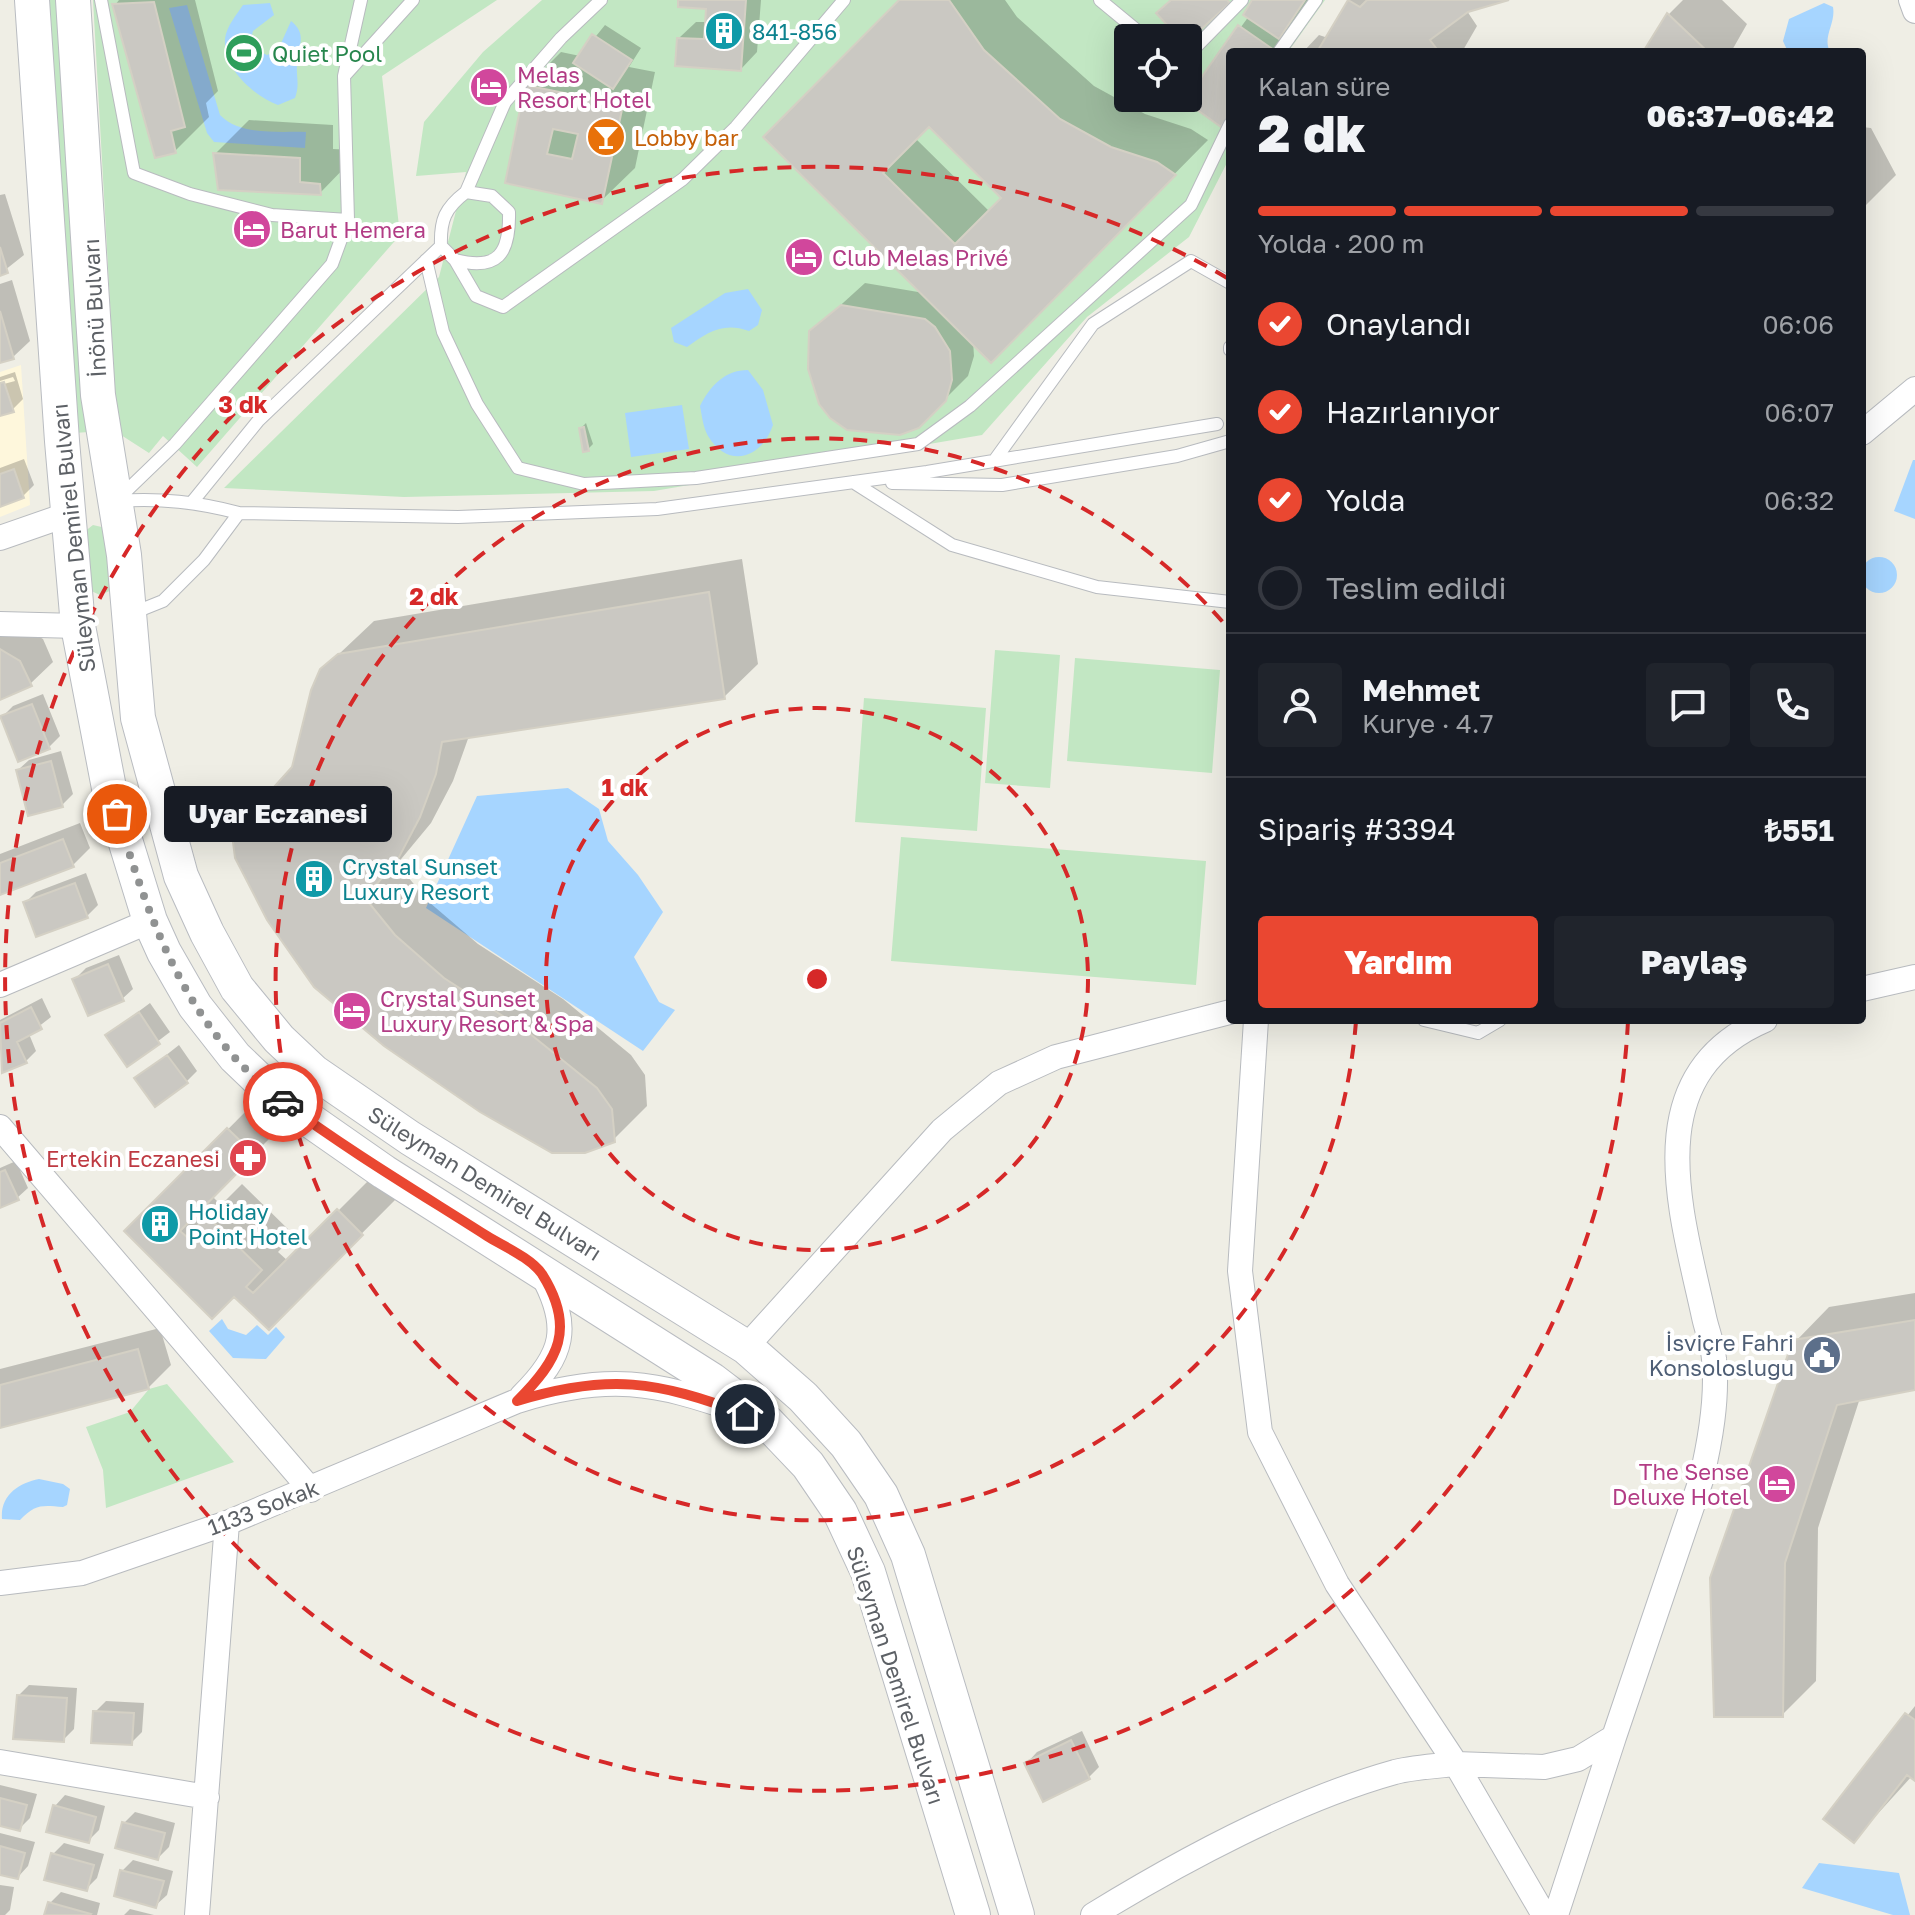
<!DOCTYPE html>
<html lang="tr">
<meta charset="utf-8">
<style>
body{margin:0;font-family:"Golos Text",sans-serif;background:#20242c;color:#f1f3f6;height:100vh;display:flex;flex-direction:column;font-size:30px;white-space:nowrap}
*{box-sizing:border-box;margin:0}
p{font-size:26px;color:#9ea1a6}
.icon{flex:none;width:44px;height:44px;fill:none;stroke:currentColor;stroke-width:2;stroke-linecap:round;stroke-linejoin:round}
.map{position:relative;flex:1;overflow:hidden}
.panel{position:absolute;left:1226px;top:48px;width:640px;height:976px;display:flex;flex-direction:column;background:#171b24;border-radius:8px;box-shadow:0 8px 32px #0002}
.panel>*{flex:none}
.tools{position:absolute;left:1114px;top:24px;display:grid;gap:16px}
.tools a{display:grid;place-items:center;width:88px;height:88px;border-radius:8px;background:#171b24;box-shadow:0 8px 32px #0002;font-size:40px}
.pin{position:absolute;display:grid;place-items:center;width:68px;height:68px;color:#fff;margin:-34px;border:4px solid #fff;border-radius:50%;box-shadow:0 2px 8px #0007}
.courier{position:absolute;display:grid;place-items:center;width:80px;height:80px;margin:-40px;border:6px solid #ea4731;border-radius:50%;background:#fff;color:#222;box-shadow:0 2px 10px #0007}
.bubble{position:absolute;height:56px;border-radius:8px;background:#171b24;box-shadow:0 8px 32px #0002;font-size:26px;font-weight:800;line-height:56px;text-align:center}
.head em{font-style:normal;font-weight:800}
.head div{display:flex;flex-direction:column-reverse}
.head{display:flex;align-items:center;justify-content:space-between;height:136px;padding:0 32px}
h1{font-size:52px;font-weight:800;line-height:60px}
.bar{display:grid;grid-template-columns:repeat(4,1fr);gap:12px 8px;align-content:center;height:96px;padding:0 32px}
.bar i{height:10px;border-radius:6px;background:#363941}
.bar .selected{background:#ea4731}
.bar p{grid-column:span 4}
.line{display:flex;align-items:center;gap:20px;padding:0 32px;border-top:2px solid #363941}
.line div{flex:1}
.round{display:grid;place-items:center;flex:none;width:84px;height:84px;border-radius:8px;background:#20242c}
ol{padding:0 32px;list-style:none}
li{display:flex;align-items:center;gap:24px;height:88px}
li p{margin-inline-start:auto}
li .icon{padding:8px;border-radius:50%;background:#ea4731;color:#fff;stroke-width:4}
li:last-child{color:#9ea1a6}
li i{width:44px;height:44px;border:4px solid #363941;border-radius:50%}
.button{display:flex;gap:16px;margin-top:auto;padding:16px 32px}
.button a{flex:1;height:92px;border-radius:8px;background:#ea4731;color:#fff;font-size:32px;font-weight:800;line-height:92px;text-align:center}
.button a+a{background:#20242c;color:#f1f3f6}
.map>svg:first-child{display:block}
.commercial{fill:#fef7dc}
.green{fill:#c2e7c3;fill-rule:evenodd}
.water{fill:#a6d5ff}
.shadow{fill:#0003;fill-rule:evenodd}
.building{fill:#cac8c2;stroke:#d4d0c4;stroke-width:2;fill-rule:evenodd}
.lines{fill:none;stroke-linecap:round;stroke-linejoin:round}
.lane-casing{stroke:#b8bbbf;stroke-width:14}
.street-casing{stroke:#b8bbbf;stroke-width:26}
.secondary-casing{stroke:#b9bcc1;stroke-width:36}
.lane{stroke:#fff;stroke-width:12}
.street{stroke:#fff;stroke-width:24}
.secondary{stroke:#fff;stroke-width:34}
.done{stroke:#909292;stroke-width:8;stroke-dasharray:0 14.4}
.route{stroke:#ea4731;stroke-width:10}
.ring{fill:none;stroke:#d62828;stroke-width:4;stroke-dasharray:14 10}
.labels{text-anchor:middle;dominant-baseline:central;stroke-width:8;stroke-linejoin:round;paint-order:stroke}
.culture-label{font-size:22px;fill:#0d838f;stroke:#fff;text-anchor:start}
.leisure-label{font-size:22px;fill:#27864d;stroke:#fff;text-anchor:start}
.hotel-label{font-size:22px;fill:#b23c85;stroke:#fff;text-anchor:start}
.food-label{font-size:22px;fill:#c56008;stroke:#fff;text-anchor:start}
.street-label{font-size:22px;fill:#5d6166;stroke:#fff}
.health-label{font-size:22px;fill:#be3a42;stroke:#fff;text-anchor:end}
.service-label{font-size:22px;fill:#4e5e75;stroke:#fff;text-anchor:end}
.centre{fill:#d62828;stroke:#fff;stroke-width:4}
.ring-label{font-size:24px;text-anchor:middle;font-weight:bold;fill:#d62828;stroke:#fff;stroke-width:8;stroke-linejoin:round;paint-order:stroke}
</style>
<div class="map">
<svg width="1915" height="1915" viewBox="0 0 1915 1915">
<rect width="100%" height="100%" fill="#efeee5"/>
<path class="commercial" d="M21,365L30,505L0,517V372Z"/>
<path class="green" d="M46,0H59L89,432L74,433Z
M93,0H497L382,76L400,235L197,467L163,436L149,453L121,435L116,409Z
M542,0H1325L1288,52H1230V157L1189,237L1087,317L982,435L654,491L404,497L224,488L439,277L466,172L416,176L424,122L483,52ZM1128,38H1188V98H1128Z
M93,525L106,528L112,590L100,595L89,590L84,532Z
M995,650L1060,655L1050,788L985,783Z
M1075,658L1220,670L1212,773L1067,761Z
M864,698L986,708L977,831L855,822Z
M901,837L1206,861L1196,985L891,961Z
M167,1384L234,1462L106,1508L103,1470L86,1427L130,1412L149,1389Z"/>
<path class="water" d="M270,3L274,15L253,31L250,42L254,49L267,55L278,50L291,21C308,35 298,45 297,64C296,78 300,84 295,98L278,105C253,95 223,69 225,39C226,27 237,14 243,5Z
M1824,3L1833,7C1836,24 1822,36 1830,52H1788L1783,41L1789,19Z
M187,5L220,115C240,136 278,131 306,132L305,148L214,142L207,133L169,8Z
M748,289L762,310L758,325L749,331C723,322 708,332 687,347L674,342L671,328L725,293Z
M748,370L763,390L773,425C762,458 729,470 708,436C703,427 702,416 700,406C710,386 725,370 748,370Z
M682,405L689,449L631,457L625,413Z
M1913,460H1915V519L1894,511Z
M1861 575a18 18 0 1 1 36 0a18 18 0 1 1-36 0Z
M568,788L599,809L608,841L638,875L663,912L634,957L659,1002L675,1010L643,1051L426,908L477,796Z
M222,1319L228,1329L246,1335L257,1325L268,1335L276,1327L285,1337L266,1359L233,1358L209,1331Z
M39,1479L63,1484L70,1489L67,1505L63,1507C42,1505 35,1504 20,1520L2,1519C0,1495 19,1483 39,1479Z
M1819,1863L1899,1873L1910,1915H1893L1802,1888Z"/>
<path class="shadow" d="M119,0H195L218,91L206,103L209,117L175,151L115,5Z
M680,0H761L757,52L741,69L679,38L696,22H707L708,7Z
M903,0H1005L1017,17L1094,86L1145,114L1191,129L1208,140L991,360L973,341L974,356L968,376L918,426L811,332L865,283L924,293L766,137ZM929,124L1004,198L990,212L915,138Z
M1255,0H1314L1281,52H1230V115L1221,124L1187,101L1249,16Z
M1350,0H1503L1467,11L1477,26L1462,52H1303L1319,35L1328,38Z
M1683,0H1722L1747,24L1731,52H1645L1669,14Z
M605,25L641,48L629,67L655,72L635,168L601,201L507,182L527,86L561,52L580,56Z
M249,120L333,125V149L353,150V159L320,193L215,154Z
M1862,127L1871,128L1896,175L1863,208Z
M5,194L24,255L0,274V195Z
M12,280L30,341L13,357L0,361V284Z
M15,372L23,399L12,410L0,414V385L15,381L13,377L0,381V377Z
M586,423L593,444L588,449L581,428Z
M24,459L34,485L23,496L0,505V468Z
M742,559L758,664L724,697L469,736L453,781L431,823L397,864L429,902L478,944L563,999L631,1055L645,1075L647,1106L613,1140L481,1110L294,768L321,671L374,621Z
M22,627L43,639L53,662L30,684L0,698V636Z
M43,694L60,736L49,747L2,717L13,706Z
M61,751L73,794L62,805L18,770L29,760Z
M80,823L90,848L73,865L0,893V854Z
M86,873L98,905L87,916L25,903L36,892Z
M119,955L133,989L122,999L75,979L86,968Z
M42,998L51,1017L29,1034L36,1051L25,1062L3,1070L0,1020Z
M150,1003L170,1032L128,1064L107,1035Z
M179,1045L197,1071L186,1082L137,1078Z
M262,1095L287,1121L212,1196L221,1205L242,1184L294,1235L278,1252L288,1261L372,1177L395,1200L269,1327L235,1295L127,1231Z
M16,1161L28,1188L17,1198L0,1206V1168Z
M1915,1293V1388L1860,1398L1818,1528L1816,1681L1782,1715H1716L1795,1342L1829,1307Z
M160,1328L171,1365L148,1388L0,1426V1369Z
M29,1685L77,1688L74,1729L63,1740L18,1696Z
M106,1701L144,1703L142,1732L131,1743L95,1712Z
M1915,1706V1778L1912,1776L1854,1840L1826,1818Z
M1082,1731L1099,1767L1089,1777L1027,1763L1037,1752Z
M0,1785L37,1794L30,1818L19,1829L0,1824Z
M65,1795L105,1806L99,1830L88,1841L55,1806Z
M135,1812L175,1823L169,1847L158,1858L124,1823Z
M0,1833L35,1842L28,1866L18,1877L0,1872Z
M64,1843L104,1854L97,1878L86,1889L53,1854Z
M133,1860L173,1871L167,1895L156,1905L122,1871Z
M0,1885L14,1887L10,1910L5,1915H0Z
M61,1892L100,1903L97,1915H46L50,1903Z
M130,1909L154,1915H124Z"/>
<path class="building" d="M678,0H746L741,71L675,66L677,38L704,39L706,9L678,7Z
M899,0H949L984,50L1060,119L1111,147L1157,162L1176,175L991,363L763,137ZM929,127L1001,198L955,244L883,173Z
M1171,0H1227L1230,3L1188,41V38H1179L1156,13Z
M1252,0H1305L1279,39L1243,15Z
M1348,0L1360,7L1367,0H1509L1468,12L1430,40L1439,52H1317Z
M154,2L185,127L171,131L176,153L155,158L112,4Z
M1667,13L1708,52H1643Z
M1238,25L1274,50L1230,52V114L1221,127L1185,101Z
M592,34L632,60L613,89L573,63Z
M525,85L623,105L602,204L505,183ZM553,129L578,134L572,159L547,154Z
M213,153L300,158V182L320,184L321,195L218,190Z
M0,247L8,273L0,276Z
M841,305L925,319L935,327L950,351L952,380L946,401L919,428L900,435L847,430L830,418L819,404L808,369L809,331Z
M0,311L14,359L0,363Z
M4,382L14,412L0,416V383Z
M584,427L589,451L583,452L579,428Z
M14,469L24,498L0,507V474Z
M709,592L725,699L442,742L436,774L420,817L398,859L365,898L395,935L444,978L529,1033L597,1088L612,1109L615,1142L585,1153H552L480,1112L384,1046L314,987L267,920L235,858L233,842L238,827L292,767L311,690L320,669L338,654Z
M0,649L20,661L32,686L0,700Z
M32,704L50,749L18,762L0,716Z
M51,761L63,807L28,816L16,770Z
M63,839L74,867L0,895V863Z
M75,883L88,918L36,937L23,902Z
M108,964L124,1001L88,1016L72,979Z
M31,1007L42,1029L17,1042L27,1063L2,1073L0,1023Z
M139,1012L160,1044L127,1067L105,1035Z
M167,1055L188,1083L155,1107L134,1078Z
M227,1128L255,1155L180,1231L187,1237L207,1216L262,1270L246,1287L253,1293L337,1209L363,1235L269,1330L234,1297L212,1319L124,1231Z
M5,1170L19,1200L0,1208V1172Z
M1915,1320V1390L1837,1405L1785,1563L1783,1717H1714L1710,1578L1793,1340Z
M138,1349L149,1389L0,1428V1385Z
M17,1695L67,1698L64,1742L13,1739Z
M93,1711L134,1713L132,1745L91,1743Z
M1905,1713L1915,1720V1781L1907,1775L1854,1843L1823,1819Z
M1071,1740L1090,1779L1043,1802L1024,1763Z
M0,1798L27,1805L20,1831L0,1826Z
M53,1805L96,1817L89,1843L46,1832Z
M122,1822L165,1833L158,1860L115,1848Z
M0,1846L25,1853L18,1879L0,1875Z
M51,1853L94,1865L87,1891L44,1880Z
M120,1870L164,1881L156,1908L114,1896Z
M48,1902L91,1914L90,1915H44Z"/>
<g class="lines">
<g class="lane-casing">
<path id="lane" d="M101,0L134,173L190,194L272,215L348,220
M1100,0L1146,38
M1279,52L1316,0
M1188,55L1242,0
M346,74L413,0
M466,192L505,102L561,38L601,0
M441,246C440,220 445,208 466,192L492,196L509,212C510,254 498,271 455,260
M426,260L443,332L477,404L518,468L584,484L696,478L918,444L970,406L1191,205L1230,124
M1230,347V350
M994,461L1093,324L1191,261L1230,283
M853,482L952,545L1097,587L1230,602
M892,483L1002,485L1177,456L1230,441
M119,498L175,444L332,264L348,220L344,76L361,0
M117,501C161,498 197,502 239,513
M193,501L258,421L441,246L455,260L476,296L503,307L683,179L736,127L844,0
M133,613L163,601L204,560L239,513L458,517L657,509L927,472L1217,424
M1424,1020L1478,1033L1500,1020"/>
</g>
<g class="street-casing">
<path id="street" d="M1911,0L1915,11
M1862,433L1915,389
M0,538L69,514
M0,624L78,626
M0,985L150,921
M1862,989L1915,977
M1256,1020L1240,1271L1260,1432L1337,1584L1456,1764L1544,1767L1578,1759L1614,1737L1701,1480C1710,1442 1718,1399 1714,1359C1713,1345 1707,1331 1704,1317C1681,1211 1636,1075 1765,1020
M0,1127L311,1490
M746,1347L942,1130L999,1083L1056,1057L1230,1012
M522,1396C564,1355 571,1327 542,1274
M0,1583L82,1573L227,1523L517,1401C607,1373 655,1381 741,1412
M0,1762L207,1797
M197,1915L227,1523
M1093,1915C1181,1861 1295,1800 1395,1772C1415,1767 1436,1766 1456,1764L1544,1915
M1556,1915L1614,1737"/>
</g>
<g class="secondary-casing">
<path id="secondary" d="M32,0L62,441L78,626L109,788L150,921L164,952L195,1006L235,1057L278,1098L384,1172L712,1380L767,1422L808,1465L840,1512L868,1572L973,1915
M73,0L98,395L124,555L138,718L181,876L207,933L237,988L279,1039L314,1072L410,1138L746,1347L803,1397L846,1444L881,1495L908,1555L1017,1915"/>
</g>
<use href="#lane" class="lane"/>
<use href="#street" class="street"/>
<use href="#secondary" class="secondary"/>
</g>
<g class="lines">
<path class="done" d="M117,814C151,925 187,1029 283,1102"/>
<path class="route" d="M283,1102C349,1151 418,1192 487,1236C503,1246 531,1258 542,1274C576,1328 559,1360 517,1401C609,1373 657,1381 745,1414"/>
</g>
<g class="ring">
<circle cx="817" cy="979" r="271"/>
<path d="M1356 1021A541 541 0 1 1 1228 628"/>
<path d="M1628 1021A812 812 0 1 1 1229 279"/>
</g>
<defs>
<g id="building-disc" transform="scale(2)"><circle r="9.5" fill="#0f9aa8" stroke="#fff"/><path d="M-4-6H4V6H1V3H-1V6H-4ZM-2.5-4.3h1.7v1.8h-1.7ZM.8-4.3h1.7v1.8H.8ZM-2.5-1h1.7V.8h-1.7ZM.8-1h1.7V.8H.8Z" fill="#fff"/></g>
<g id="stadium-disc" transform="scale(2)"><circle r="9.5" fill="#2e9e5b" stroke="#fff"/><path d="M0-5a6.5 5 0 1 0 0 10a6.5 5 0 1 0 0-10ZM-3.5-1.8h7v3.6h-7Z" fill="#fff"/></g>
<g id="hotel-disc" transform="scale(2)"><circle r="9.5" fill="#d1479c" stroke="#fff"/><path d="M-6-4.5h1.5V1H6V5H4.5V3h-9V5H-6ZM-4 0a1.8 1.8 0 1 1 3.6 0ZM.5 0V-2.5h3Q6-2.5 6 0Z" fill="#fff"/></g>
<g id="bar-disc" transform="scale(2)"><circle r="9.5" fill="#e8710a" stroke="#fff"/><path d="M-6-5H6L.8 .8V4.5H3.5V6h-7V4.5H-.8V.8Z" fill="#fff"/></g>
<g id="pharmacy-disc" transform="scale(2)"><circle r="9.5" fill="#e0444e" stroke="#fff"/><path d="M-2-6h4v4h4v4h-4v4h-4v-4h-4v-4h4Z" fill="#fff"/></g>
<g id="civic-disc" transform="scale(2)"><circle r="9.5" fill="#5c6f8a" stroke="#fff"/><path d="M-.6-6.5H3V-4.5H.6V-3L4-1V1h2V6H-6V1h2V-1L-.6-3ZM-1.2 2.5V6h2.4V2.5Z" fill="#fff"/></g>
</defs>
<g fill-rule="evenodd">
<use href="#building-disc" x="724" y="31"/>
<use href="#stadium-disc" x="244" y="53"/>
<use href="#hotel-disc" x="489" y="87"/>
<use href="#bar-disc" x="606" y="137"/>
<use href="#hotel-disc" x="252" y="229"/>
<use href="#hotel-disc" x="804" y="257"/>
<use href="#building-disc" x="314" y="879"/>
<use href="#hotel-disc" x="352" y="1011"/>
<use href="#pharmacy-disc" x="248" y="1158"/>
<use href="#building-disc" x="160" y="1224"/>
<use href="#civic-disc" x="1822" y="1355"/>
<use href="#hotel-disc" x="1777" y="1484"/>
</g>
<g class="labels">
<g class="culture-label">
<text x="752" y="31">841-856</text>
<text x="342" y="866">Crystal Sunset<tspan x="342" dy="25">Luxury Resort</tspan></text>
<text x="188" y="1211">Holiday<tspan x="188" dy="25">Point Hotel</tspan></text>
</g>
<g class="leisure-label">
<text x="272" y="53">Quiet Pool</text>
</g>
<g class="hotel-label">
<text x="517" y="74">Melas<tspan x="517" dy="25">Resort Hotel</tspan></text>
<text x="280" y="229">Barut Hemera</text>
<text x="832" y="257">Club Melas Privé</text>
<text x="380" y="998">Crystal Sunset<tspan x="380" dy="25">Luxury Resort &amp; Spa</tspan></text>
<text x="1749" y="1471" text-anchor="end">The Sense<tspan x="1749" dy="25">Deluxe Hotel</tspan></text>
</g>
<g class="food-label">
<text x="634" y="137">Lobby bar</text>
</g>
<g class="street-label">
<text transform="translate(94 308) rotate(-93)">İnönü Bulvarı</text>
<text transform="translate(73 538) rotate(-96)">Süleyman Demirel Bulvarı</text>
<text transform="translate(485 1183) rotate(32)">Süleyman Demirel Bulvarı</text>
<text transform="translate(263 1507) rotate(-21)">1133 Sokak</text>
<text transform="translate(896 1675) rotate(72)">Süleyman Demirel Bulvarı</text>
</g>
<g class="health-label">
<text x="220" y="1158">Ertekin Eczanesi</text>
</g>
<g class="service-label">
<text x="1794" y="1342">İsviçre Fahri<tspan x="1794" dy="25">Konsolosluğu</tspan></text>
</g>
</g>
<circle cx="817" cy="979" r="12" class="centre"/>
<g class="ring-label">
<text x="243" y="413">3 dk</text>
<text x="434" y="605">2 dk</text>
<text x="625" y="796">1 dk</text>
</g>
</svg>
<div class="tools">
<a><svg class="icon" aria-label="locate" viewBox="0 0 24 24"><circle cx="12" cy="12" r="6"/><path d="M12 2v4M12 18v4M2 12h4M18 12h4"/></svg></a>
</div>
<div class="pin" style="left:117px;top:814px;background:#ea580c"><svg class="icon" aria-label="bag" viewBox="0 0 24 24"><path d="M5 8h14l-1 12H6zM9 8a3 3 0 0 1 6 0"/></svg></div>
<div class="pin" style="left:745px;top:1414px;background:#1f2937"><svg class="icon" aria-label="home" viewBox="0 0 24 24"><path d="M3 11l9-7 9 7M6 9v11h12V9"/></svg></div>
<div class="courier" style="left:283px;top:1102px"><svg class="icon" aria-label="car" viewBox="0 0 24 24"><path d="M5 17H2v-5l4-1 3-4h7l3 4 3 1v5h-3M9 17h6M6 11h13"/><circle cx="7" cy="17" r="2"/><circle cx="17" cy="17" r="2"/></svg></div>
<div class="bubble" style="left:164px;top:786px;width:228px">Uyar Eczanesi</div>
<section class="panel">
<div class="head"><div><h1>2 dk</h1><p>Kalan süre</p></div><em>06:37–06:42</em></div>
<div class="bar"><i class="selected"></i><i class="selected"></i><i class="selected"></i><i></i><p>Yolda · 200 m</p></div>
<ol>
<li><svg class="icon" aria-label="check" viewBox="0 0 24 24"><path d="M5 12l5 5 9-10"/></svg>Onaylandı<p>06:06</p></li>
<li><svg class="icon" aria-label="check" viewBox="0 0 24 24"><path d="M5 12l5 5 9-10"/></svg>Hazırlanıyor<p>06:07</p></li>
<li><svg class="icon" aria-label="check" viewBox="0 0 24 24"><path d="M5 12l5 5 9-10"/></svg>Yolda<p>06:32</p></li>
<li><i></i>Teslim edildi</li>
</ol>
<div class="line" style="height:144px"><a class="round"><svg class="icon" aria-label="person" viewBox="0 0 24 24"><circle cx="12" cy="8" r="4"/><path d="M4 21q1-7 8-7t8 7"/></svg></a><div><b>Mehmet</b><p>Kurye · 4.7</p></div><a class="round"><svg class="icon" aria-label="chat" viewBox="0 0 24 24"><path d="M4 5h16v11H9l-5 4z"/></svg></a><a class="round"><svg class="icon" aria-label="phone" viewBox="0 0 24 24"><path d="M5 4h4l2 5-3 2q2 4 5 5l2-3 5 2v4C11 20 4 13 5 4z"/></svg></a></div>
<div class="line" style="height:104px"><div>Sipariş #3394</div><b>₺551</b></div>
<div class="button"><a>Yardım</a><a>Paylaş</a></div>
</section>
</div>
